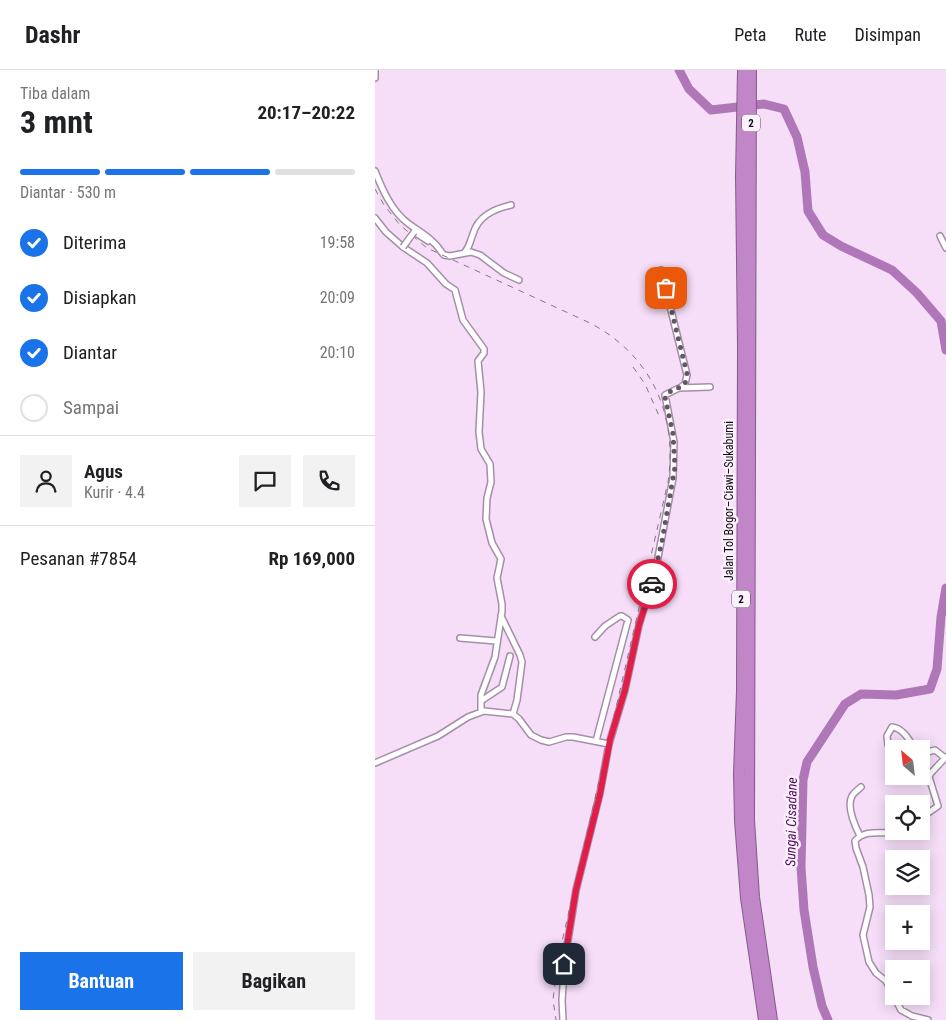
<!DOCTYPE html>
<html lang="id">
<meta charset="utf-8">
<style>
body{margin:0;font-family:"Roboto Condensed",sans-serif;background:#f2f2f2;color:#202124;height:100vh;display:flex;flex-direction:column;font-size:19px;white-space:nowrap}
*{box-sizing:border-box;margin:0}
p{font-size:16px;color:#757577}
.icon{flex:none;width:28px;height:28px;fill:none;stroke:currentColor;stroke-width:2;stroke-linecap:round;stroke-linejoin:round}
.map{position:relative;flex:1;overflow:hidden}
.details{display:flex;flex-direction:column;background:#fff;width:375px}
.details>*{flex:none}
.needle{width:32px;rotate:332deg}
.tools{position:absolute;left:510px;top:670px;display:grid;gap:10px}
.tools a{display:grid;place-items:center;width:45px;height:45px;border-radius:0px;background:#fff;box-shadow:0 2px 12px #0003;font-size:25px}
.pin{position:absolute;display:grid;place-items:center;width:42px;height:42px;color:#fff;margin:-21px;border-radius:10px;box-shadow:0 2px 8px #0006}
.courier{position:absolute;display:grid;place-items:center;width:50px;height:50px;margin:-25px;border:4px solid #e11d48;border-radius:50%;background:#fff;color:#222;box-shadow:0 1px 6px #0007}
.overview em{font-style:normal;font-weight:700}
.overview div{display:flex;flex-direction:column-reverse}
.overview{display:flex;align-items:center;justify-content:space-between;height:85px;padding:0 20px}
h1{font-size:32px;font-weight:700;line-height:38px}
.bar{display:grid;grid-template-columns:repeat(4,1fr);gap:8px 5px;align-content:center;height:60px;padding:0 20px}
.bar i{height:6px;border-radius:4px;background:#e0e0e0}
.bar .active{background:#1a73e8}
.bar p{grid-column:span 4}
.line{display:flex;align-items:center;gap:12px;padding:0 20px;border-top:1px solid #e0e0e0}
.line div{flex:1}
.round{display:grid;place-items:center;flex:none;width:52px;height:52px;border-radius:0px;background:#f2f2f2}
ol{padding:0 20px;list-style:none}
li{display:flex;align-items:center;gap:15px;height:55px}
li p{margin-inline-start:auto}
li .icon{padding:5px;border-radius:50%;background:#1a73e8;color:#fff;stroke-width:4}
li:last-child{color:#757577}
li i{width:28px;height:28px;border:2px solid #e0e0e0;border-radius:50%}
.button{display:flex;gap:10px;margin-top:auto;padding:10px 20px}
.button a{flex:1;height:58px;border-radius:0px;background:#1a73e8;color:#fff;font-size:20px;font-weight:700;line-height:58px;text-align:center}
.button a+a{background:#f2f2f2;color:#202124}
header{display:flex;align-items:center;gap:30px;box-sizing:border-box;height:70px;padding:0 25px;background:#fff;border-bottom:1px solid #e0e0e0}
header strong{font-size:24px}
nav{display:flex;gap:28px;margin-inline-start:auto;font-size:18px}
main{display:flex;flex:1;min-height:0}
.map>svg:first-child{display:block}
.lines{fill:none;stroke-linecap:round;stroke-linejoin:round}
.river{stroke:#af77b7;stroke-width:9}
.street-casing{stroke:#a58ea8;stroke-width:8}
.highway-casing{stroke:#845b89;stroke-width:12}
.street{stroke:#fff;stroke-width:5}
.highway{stroke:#c086c8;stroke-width:10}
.rail{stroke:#857587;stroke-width:1;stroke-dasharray:6 6;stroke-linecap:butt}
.street-bridge-casing{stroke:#a58ea8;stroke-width:8;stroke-linecap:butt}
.street-bridge{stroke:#fff;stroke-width:5}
.done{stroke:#635665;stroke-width:5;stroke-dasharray:0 9}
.route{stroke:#e11d48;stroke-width:6}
.labels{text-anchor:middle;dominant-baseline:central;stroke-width:5;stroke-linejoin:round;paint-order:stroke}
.shield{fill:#fbf1fc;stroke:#59515a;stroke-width:1}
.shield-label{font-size:11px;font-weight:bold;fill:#140c15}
.street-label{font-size:12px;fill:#140c15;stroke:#fbf1fc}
.water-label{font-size:14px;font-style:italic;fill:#550d5f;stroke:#fbf1fc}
</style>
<header>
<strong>Dashr</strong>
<nav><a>Peta</a><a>Rute</a><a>Disimpan</a></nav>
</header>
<main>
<section class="details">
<div class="overview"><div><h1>3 mnt</h1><p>Tiba dalam</p></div><em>20:17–20:22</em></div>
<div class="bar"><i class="active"></i><i class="active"></i><i class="active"></i><i></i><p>Diantar · 530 m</p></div>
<ol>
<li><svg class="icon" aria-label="check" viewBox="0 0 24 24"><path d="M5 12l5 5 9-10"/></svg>Diterima<p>19:58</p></li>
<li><svg class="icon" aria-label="check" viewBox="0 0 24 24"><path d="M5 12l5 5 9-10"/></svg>Disiapkan<p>20:09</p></li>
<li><svg class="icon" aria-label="check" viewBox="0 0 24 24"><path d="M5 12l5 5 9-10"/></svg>Diantar<p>20:10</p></li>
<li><i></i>Sampai</li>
</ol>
<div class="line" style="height:90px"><a class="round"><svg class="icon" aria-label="person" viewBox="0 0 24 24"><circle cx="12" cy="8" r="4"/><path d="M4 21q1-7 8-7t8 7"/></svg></a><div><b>Agus</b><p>Kurir · 4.4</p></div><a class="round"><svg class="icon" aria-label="chat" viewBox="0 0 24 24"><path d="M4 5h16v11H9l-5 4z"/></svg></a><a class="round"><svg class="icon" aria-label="phone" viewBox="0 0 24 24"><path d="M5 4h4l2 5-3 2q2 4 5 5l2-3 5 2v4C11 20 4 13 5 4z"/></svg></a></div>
<div class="line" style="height:65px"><div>Pesanan #7854</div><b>Rp 169,000</b></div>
<div class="button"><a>Bantuan</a><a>Bagikan</a></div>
</section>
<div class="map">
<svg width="571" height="950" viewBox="0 0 571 950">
<rect width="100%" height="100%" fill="#f6def9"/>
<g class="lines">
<path class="river" d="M304,0L314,19L336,40L389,34L409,39L422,67L430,102L433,141L448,165L466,176L517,200L542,223L566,251L571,280
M453,950L447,936L438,897L429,840L426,797L428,710L432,692L470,634L486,624L521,625L555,619L562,599L566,547L571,518"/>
<g class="street-casing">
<path id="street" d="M0,8V0
M0,101C7,119 17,142 34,154C42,160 52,165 59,173C63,176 65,181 69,185L75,186L96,182L105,185L129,203L144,210
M0,148L11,162L28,177L52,193L71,214L80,220L88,250L109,279V283L103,291L106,322L104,362L106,379L115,394L116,412L112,428L111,449L117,473L126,489L122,508L127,534V541L120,587L106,625V642
M39,162L53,171
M565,166L571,178
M90,182C95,176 95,171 98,164C103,146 119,139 136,135
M286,200L312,305L310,314L305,318
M126,546L145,585L147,592L142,630L138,644
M220,567L230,556L245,546H247L253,550L221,671
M85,568L121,571
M106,631L127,617L135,586
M234,674L250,620L264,555L281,498L298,408L299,372L290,325L304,318L335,317
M519,685L513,675L512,666L517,657C528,658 534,670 540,679
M546,686L553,682L560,680L570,688
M0,693L63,666L93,647L109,641L138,644L144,649L156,665L166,670L174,672L191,667H198L234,674L225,723L201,820L190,889L187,930L188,950
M546,748L563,736L554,707L556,703L571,687
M531,761C516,767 491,756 480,771L481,778L488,797L494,825L495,837L488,865L494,892L501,903L511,911L526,940L537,946L553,950
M485,766C480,756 471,737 477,726C479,722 483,720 486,717"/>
</g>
<g class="highway-casing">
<path id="highway" d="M368,0L366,106L368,277L367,621L364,703L365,751L371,828L389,950
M376,0L374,750L379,827L397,950"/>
</g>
<use href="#street" class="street"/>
<use href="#highway" class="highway"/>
<path class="rail" d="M0,119L9,135L25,155L52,178L215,253C276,285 303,344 293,412L183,889L178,930L181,950
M258,297L270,314L285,348"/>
<g class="street-bridge-casing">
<path id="street-bridge" d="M28,177L39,162"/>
</g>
<use href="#street-bridge" class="street-bridge"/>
</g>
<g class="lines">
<path class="done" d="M277,514L287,471L300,397L298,364L290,327C293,320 304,319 310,314L312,304L291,218"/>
<path class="route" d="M189,894L201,820L225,724L235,670L250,620L264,555L277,514"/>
</g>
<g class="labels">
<g class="shield">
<rect x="367" y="44.5" width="18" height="17" rx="4"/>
<rect x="357" y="520.5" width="18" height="17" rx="4"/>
</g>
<g class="shield-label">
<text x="376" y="53">2</text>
<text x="366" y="529">2</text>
</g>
<g class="street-label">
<text transform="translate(354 431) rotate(-90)">Jalan Tol Bogor–Ciawi–Sukabumi</text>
</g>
<g class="water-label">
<text transform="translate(416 752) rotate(-89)">Sungai Cisadane</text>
</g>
</g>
</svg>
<div class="tools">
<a><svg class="needle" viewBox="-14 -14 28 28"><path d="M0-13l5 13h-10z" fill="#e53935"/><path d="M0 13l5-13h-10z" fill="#757577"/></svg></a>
<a><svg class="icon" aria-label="locate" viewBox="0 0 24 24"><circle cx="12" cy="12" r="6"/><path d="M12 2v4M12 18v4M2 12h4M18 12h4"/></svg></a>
<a><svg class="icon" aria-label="layers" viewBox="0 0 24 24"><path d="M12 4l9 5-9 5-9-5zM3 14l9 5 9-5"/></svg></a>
<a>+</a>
<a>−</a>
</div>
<div class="pin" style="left:291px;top:218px;background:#ea580c"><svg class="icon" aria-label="bag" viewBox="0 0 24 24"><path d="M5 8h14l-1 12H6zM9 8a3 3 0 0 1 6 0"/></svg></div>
<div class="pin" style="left:189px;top:894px;background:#1f2937"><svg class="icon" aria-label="home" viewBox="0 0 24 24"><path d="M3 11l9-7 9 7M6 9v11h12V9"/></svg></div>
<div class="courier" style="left:277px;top:514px"><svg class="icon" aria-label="car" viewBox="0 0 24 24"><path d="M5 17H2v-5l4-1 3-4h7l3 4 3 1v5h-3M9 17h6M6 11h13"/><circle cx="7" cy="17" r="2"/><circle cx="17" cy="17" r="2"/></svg></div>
</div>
</main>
